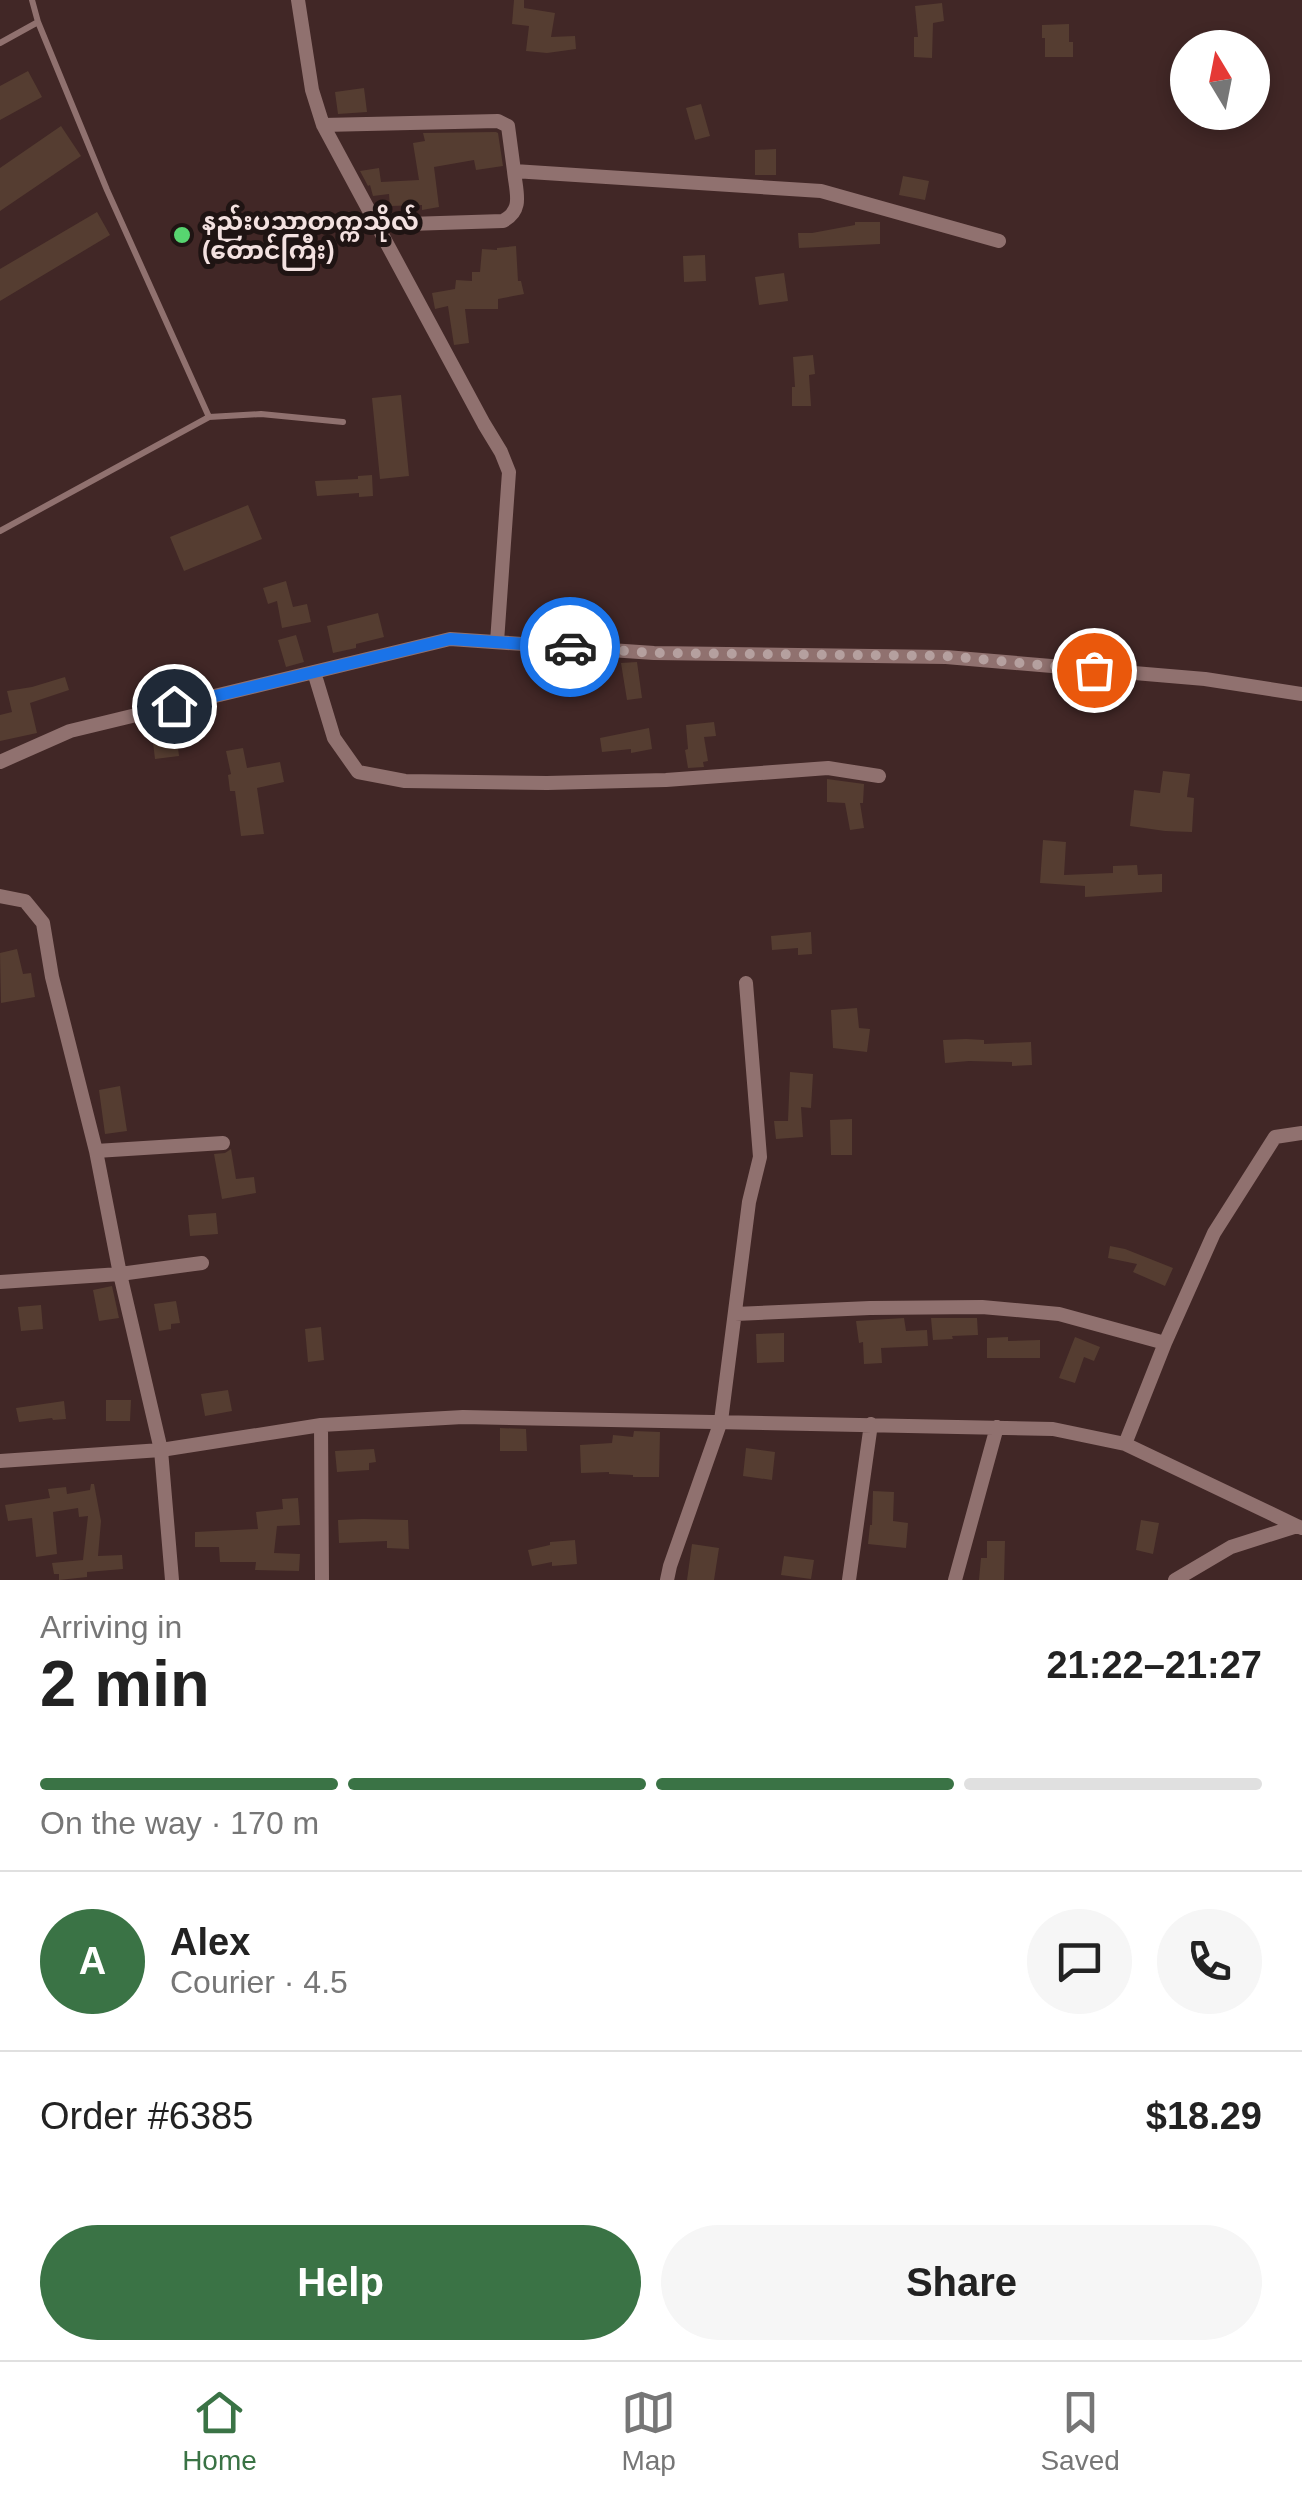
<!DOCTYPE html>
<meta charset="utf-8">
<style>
body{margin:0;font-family:Helvetica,"Noto Sans Myanmar",sans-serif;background:#f6f6f6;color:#222;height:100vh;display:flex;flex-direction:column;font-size:38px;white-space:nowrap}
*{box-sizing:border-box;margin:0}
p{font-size:32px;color:#767676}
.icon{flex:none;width:55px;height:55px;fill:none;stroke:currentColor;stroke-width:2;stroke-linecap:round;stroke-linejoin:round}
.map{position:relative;height:1580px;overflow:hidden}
.details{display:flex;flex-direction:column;background:#fff;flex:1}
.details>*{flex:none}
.needle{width:65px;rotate:350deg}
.controls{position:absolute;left:1170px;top:30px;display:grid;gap:20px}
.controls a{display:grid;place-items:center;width:100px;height:100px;border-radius:50%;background:#fff;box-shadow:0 5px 15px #0003;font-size:50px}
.pin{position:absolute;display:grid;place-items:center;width:85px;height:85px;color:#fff;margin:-42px;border:5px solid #fff;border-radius:50%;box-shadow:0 2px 10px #0007}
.courier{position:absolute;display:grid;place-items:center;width:100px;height:100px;margin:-50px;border:8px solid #1a73e8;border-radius:50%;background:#fff;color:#222;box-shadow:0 2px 12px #0007}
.head em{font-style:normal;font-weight:700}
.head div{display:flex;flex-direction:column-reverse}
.head{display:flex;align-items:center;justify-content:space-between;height:170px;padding:0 40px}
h1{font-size:65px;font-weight:700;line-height:75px}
.bar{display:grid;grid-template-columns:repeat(4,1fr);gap:15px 10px;align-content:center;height:120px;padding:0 40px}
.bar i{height:12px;border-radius:8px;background:#e0e0e0}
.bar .selected{background:#3a7345}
.bar p{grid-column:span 4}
.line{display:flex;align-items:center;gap:25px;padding:0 40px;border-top:2px solid #e0e0e0}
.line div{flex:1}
.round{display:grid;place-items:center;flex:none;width:105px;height:105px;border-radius:52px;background:#f6f6f6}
.primary-button{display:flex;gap:20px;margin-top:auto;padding:20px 40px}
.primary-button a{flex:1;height:115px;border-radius:60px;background:#3a7345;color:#fff;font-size:40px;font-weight:700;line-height:115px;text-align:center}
.primary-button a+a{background:#f6f6f6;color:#222}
.dock{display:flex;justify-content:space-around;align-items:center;height:140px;border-top:2px solid #e0e0e0;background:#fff;font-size:28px;color:#767676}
.dock a{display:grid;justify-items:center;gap:5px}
.dock .selected{color:#3a7345}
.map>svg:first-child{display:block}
.building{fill:#553d31}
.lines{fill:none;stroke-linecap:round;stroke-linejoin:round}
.lane{stroke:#90716f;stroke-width:6}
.street{stroke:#90716f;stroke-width:14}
.done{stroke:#b5a09f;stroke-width:10;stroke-dasharray:0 18}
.route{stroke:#1a73e8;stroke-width:12}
.poi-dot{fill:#57d570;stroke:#1f1413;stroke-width:4}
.labels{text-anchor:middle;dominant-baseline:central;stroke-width:10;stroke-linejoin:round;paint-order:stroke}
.poi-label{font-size:25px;font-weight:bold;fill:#f3e1e0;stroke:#1f1413;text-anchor:start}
</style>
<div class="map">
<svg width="1302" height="1580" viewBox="0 0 1302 1580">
<rect width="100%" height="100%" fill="#412726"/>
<path class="building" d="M514,0H524V8L555,13L551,37L575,36L576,49L547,53L526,51L529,26L512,24Z
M942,3L944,21L933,23L932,58L914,57V37H918L915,6Z
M1069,24V42H1073V57H1045V38H1042V25Z
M28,71L42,97L0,120V86Z
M364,88L367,112L338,114L335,92Z
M701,104L710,136L695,140L686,108Z
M61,126L81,156L0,211V168Z
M496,132L498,133L503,166L476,170L474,160L434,167L439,207L422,210V205L390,206L389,194L373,196L370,185L368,186L360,171L379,168L381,182L419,180L413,143L425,141L423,133Z
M776,149V175H755V150Z
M903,176L929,181L925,200L899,195Z
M97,212L110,235L0,301V269Z
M855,222H880V244L799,248L798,233H812L855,225Z
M516,246L518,281H521L524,294L498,299V309H465L469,343L454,345L448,306L435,309L432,293L455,289L456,280L472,281V272H480L482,249L497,250V248Z
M705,255L706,281L684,282L683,256Z
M784,273L788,301L759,305L755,277Z
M813,355L815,374L809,375L811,406H792V387H795L793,357Z
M401,395L409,476L380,479L372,398Z
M372,475L373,496L359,497V493L317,496L315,481L358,479V476Z
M248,505L262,539L184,571L170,537Z
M286,581L293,607L307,604L311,622L282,628L277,601L268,604L263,588Z
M378,613L384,637L356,644V648L333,653L327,626Z
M296,635L304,662L286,667L278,640Z
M637,662L642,698L627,700L621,663Z
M65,677L69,690L30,703L37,733L0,741V715L12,712L7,691L32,687Z
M714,722L716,736L704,737L708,761L703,762L704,767L688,768L685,750L688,749L686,725Z
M649,728L652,749L631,753V749L602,752L600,738Z
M176,732L179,756L155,759L152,734Z
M243,748L247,768L280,762L284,782L257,788L264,834L241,836L235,791H230L228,775L231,774L226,751Z
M1163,771L1190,774L1187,797L1194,798L1192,832L1165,831L1130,826L1134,790L1160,793Z
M827,779L864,784L863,803H860L864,828L850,830L845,803L827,802Z
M1043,840L1066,842L1064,875L1113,873V866L1137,865L1138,875L1162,874V892L1085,897V886L1040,883Z
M811,932L812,954L798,955V948L772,950L771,936Z
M17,949L23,974L31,973L35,997L1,1003L0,953Z
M857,1008L859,1028L870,1029L867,1052L833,1048L831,1010Z
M966,1039L984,1040V1044L1031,1042L1032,1065L1012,1066V1062L969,1061L945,1063L943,1040Z
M790,1072L813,1074L811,1108L801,1107L803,1137L776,1139L774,1121H788Z
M120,1086L127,1131L105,1134L99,1090Z
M852,1119V1155H831L830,1120Z
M231,1149L236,1179L254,1177L256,1193L222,1199L214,1154L225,1153Z
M216,1213L218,1234L190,1236L188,1215Z
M1110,1246L1125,1249L1173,1268L1165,1286L1133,1272L1137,1264L1108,1258Z
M112,1286L119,1318L99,1321L93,1290Z
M176,1301L180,1323L171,1324V1329L159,1331L154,1304Z
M41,1305L43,1329L21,1331L18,1307Z
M904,1318L906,1331L927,1330L928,1346L881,1348L882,1363L864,1364L863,1342L859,1343L856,1321Z
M931,1318H977L978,1335L952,1336L953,1339L933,1340Z
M321,1327L324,1360L308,1362L305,1329Z
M784,1333V1362L757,1363L756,1334Z
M1008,1337V1341L1040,1340V1358H987V1338Z
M1075,1337L1100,1347L1094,1361L1084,1357L1075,1383L1059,1378Z
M228,1390L232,1411L205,1416L201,1394Z
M106,1400H131L130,1421H106Z
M64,1401L66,1419L53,1420L52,1418L19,1422L16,1408Z
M500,1428L526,1429L527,1451H500Z
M634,1431L660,1432L659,1477H633V1475L609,1474V1472L581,1473L580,1445L612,1443L613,1435L633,1437Z
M746,1448L775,1452L772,1480L743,1476Z
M374,1449L376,1462L369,1463V1470L337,1472L335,1451Z
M91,1484H94L101,1521L98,1556L122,1555L123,1569L87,1572V1577L59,1580V1574H54L52,1563L83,1560L88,1516L79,1517L78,1508L53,1512L57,1554L36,1557L32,1518L8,1521L5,1505L50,1498L48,1489L66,1487L67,1494L90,1490Z
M873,1491L894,1492L893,1521L908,1523L906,1548L868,1544L870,1525H872Z
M298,1498L300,1525L277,1526L274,1553L300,1554L299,1571L255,1570L256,1562H220L219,1547H195V1532L258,1529L256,1512L283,1509L282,1499Z
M363,1519L408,1520L409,1549L387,1548V1541L339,1543L338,1520Z
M1141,1520L1159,1523L1153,1554L1136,1550Z
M575,1540L577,1564L552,1566V1562L532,1566L528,1550L550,1545V1542Z
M987,1541H1005L1004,1580H979L981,1558H987Z
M692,1544L719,1548L714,1580H687Z
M784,1556L814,1560L811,1579L781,1575Z"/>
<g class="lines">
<path class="lane" d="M38,22L107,190L209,417
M0,43L38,22L32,0
M0,531L209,417L261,414L343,422"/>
<path class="street" d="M298,0L312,90L323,125L484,424L501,452L509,472L497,642
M323,125L498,121L508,126L514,171
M377,225L503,221C524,210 516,192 514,171L821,191L999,241
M314,672L334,738L358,772L405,781L547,783L666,780L828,768L879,776
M0,762L70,731L450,639L654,653L946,657L1205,679L1302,694
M0,896L25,901L43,923L52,977L96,1151L120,1274L161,1450L172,1580
M96,1151L223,1143
M0,1282L120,1274L202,1263
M735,1314L870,1308L982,1307L1059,1314L1165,1343
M321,1425L322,1580
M1125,1444L1165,1343L1214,1233L1275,1137L1302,1133
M0,1461L161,1450L321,1425L463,1417L1053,1429L1125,1444L1297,1526
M667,1580L670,1566L721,1421L749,1202L760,1157L746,983
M849,1580L871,1424
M955,1580L997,1427
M1175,1580L1231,1547L1297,1526L1302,1528"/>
</g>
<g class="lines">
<path class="done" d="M570,647L654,653L946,656L1094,670"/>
<path class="route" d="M174,706L450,639L570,647"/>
</g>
<circle class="poi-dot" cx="182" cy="235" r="10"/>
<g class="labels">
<g class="poi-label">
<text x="202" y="221">နည်းပညာတက္ကသိုလ်<tspan x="202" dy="29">(တောင်ကြီး)</tspan></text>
</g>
</g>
</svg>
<div class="controls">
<a><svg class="needle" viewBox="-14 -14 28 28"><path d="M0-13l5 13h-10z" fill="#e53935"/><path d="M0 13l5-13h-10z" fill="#767676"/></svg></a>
</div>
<div class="pin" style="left:1094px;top:670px;background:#ea580c"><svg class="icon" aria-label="bag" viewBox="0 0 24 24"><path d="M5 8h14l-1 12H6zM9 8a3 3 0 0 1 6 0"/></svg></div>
<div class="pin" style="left:174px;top:706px;background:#1f2937"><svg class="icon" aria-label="home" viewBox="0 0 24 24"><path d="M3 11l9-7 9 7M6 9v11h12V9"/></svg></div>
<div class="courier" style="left:570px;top:647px"><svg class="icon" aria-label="car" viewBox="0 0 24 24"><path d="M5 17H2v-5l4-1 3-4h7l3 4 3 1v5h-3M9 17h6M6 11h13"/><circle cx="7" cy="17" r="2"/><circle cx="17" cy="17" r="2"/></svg></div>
</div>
<section class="details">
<div class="head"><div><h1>2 min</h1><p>Arriving in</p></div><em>21:22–21:27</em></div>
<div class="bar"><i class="selected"></i><i class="selected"></i><i class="selected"></i><i></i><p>On the way · 170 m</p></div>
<div class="line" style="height:180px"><b class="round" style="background:#3a7345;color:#fff">A</b><div><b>Alex</b><p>Courier · 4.5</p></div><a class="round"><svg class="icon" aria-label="chat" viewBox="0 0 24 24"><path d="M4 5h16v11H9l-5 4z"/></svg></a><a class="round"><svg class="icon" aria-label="phone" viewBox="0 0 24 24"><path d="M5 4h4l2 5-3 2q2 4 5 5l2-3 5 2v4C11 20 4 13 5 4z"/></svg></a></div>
<div class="line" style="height:130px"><div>Order #6385</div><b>$18.29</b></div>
<div class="primary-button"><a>Help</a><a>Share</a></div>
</section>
<nav class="dock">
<a class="selected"><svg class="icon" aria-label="home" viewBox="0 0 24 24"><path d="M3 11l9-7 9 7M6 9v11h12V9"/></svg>Home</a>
<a><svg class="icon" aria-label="map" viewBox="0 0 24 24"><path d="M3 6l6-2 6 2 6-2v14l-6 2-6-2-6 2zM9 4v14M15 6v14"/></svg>Map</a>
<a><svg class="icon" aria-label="saved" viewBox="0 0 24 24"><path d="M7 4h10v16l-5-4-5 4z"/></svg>Saved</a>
</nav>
